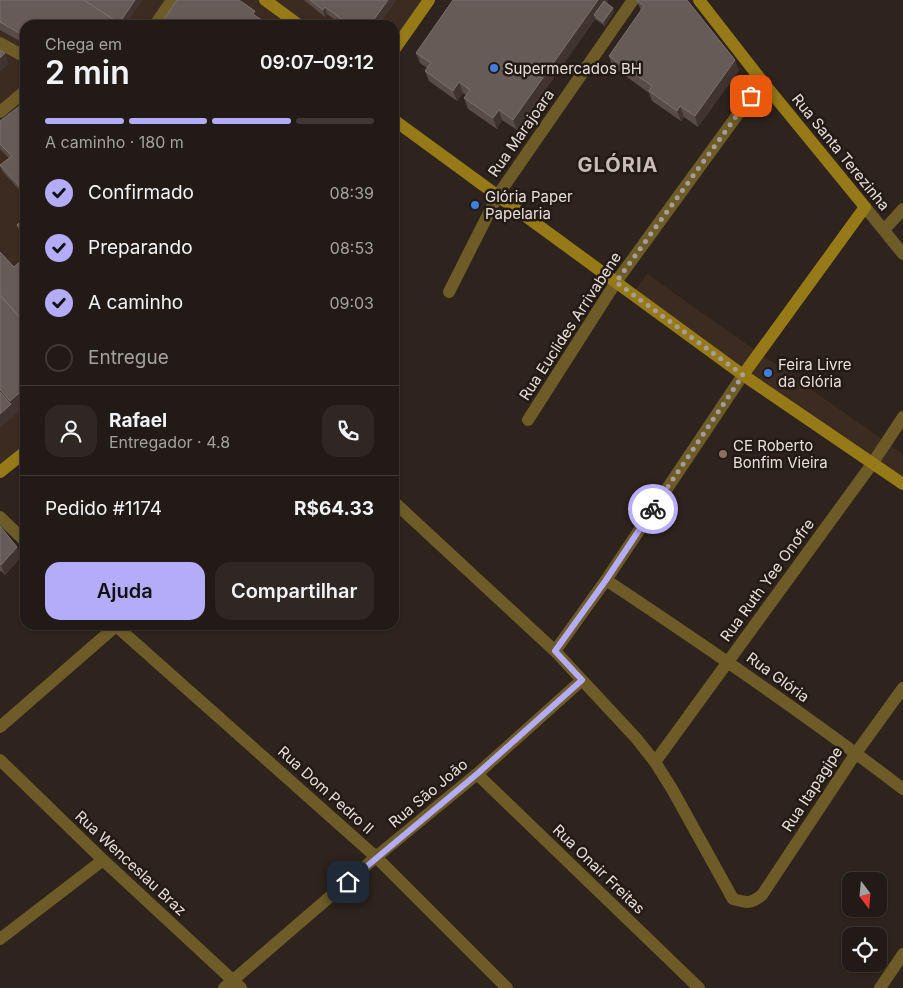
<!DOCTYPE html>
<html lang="pt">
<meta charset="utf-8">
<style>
body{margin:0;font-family:Inter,sans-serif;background:#2e2723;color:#f1f3f6;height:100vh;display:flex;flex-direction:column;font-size:19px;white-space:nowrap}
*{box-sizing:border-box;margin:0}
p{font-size:16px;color:#a2a1a1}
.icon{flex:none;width:28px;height:28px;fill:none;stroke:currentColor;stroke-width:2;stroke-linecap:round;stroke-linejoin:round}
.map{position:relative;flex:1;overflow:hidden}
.drawer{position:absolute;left:20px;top:20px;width:379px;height:610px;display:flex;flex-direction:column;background:#221a16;border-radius:15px;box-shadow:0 1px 4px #0004,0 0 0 1px #3f3835}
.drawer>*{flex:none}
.needle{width:32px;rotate:164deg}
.fabs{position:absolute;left:842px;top:872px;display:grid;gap:10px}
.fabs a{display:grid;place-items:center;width:45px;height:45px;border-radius:10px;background:#221a16;box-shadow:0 1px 4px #0004,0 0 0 1px #3f3835;font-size:25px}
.pin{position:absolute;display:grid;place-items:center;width:42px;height:42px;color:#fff;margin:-21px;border-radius:10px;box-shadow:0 2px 8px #0006}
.courier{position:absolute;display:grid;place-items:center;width:50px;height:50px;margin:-25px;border:4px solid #b5acf9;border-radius:50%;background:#fff;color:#222;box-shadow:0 1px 6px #0007}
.head em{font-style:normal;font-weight:600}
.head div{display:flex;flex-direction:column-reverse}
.head{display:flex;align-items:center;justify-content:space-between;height:85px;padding:0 25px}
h1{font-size:32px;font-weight:600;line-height:38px}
.bar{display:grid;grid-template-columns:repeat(4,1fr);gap:8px 5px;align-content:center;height:60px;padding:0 25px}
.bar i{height:6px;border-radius:4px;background:#3f3835}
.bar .current{background:#b5acf9}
.bar p{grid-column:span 4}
.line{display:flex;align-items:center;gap:12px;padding:0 25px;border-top:1px solid #3f3835}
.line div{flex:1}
.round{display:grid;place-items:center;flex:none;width:52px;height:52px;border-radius:15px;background:#2e2723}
ol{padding:0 25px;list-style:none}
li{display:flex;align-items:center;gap:15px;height:55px}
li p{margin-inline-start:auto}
li .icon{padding:5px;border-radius:50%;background:#b5acf9;color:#111;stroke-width:4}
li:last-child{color:#a2a1a1}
li i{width:28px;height:28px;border:2px solid #3f3835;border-radius:50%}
.primary-button{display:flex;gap:10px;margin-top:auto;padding:10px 25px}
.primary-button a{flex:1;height:58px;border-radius:15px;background:#b5acf9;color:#111;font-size:20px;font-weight:600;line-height:58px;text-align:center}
.primary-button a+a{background:#2e2723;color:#f1f3f6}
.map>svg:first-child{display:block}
.built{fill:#3b2b21}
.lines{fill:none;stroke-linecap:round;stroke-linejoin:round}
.street{stroke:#6d5c27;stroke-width:12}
.secondary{stroke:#967a17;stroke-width:12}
.wall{fill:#584b48}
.shaded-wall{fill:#413430}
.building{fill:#675b58;stroke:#7b706c}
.done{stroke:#a69d98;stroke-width:5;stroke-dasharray:0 9}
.route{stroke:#b5acf9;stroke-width:6}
.shop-dot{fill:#3f7fe0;stroke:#241a14;stroke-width:2}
.education-dot{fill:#8d6e63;stroke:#241a14;stroke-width:2}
.labels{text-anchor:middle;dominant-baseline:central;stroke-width:5;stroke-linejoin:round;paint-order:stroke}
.poi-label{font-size:15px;fill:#e7dfdb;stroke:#241a14;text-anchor:start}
.street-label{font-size:15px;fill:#e7dfdb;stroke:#241a14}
.district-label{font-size:20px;font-weight:bold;letter-spacing:1px;fill:#cbbdb5;stroke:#241a14}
</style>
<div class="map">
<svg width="903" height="988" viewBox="0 0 903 988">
<rect width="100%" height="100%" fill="#2e231d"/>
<path class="built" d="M0,0H429L394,50V25H25V452L0,472Z
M647,274L903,454V482L633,293Z"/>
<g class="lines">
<path class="street" d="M155,25L172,0
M0,43L25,57
M0,112L25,91
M865,207L903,254
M884,230L903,209
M449,292L498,195L633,0
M528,420L616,282L762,81
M394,502L555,651L636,738L655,762L672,789L733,899C747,903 751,904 762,895L856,753L903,688
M0,517L25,541
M606,580C707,647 807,715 903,789
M115,625L376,857L507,988
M555,651L606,580L743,375
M0,727L116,626
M0,760L103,860L241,988
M655,762L872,464L903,417
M477,774L699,988
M0,939L103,860
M224,988L376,857L477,774L582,680
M880,988L903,954"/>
<path class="secondary" d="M265,0L299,25
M699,0L762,81L865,207L743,375
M394,50L429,0
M394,120L743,375L903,484
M0,472L25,452"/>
</g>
<path class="wall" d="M0,0H142L125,25H25V44L0,30Z
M304,0H396L378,25H342L327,14L325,17Z
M637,1L739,70L698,127L684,117L681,121L652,101L649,93L613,67L609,56L641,11Z
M606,3L613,8L614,12L605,26L595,19L517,130L502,120L497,129L468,109L464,98L466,95L463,93L457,101L429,81L425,71L427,68L420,63L416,53Z
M25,102V196L3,172L0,166L9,158L0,149V121Z
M25,217V240L21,236L17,225Z
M0,526L17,547L21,557L5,575L1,571L0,572Z"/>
<path class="shaded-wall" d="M135,0H142L125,25H114Z
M388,0H396L378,25H370Z
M598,0H609L597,17L594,15L595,19L517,130L513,120Z
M325,7L327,14L325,17L323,10Z
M613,8L614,12L605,26L603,22Z
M5,53L9,64L0,72V58Z
M735,60L739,70L698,127L695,116Z
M459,82L463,93L457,101L453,91Z
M680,106L684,117L681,121L677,111Z
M499,110L502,120L497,129L493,118Z
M25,388V406L0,428V414L11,404L10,401Z
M17,547L21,557L5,575L1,565Z"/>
<path class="building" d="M0,0H84L116,21L114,25H25V36L0,22Z
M84,0H135L118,25L116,21Z
M177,0H239L255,11L253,14L269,25H160Z
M310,0H388L370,25H349L325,7L323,10Z
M453,0H598L513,120L499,110L493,118L464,98L470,90L459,82L453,91L425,71L431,63L416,53Z
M637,0H687L735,60L695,116L680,106L677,111L649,91L652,86L609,56L644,6L637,1Z
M604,1L613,8L603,22L594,15Z
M0,50L5,53L0,58Z
M25,102V192L0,165L12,156L0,144V121Z
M25,217V234L17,225Z
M0,252L14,267L25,257V323L0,295Z
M0,295L25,323V388L10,401L0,390Z
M0,392L11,404L0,414Z
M0,526L17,547L1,565L0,564Z"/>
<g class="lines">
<path class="done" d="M653,509L743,375L616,282L751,96"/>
<path class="route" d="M348,882L477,774L582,680L555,651L606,580L653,509"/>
</g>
<g class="shop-dot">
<circle cx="494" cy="68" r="5"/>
<circle cx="475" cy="205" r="5"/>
<circle cx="768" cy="373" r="5"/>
</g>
<circle class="education-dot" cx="723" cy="454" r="5"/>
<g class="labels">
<g class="poi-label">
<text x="504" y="68">Supermercados BH</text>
<text x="485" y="196">Glória Paper<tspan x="485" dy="17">Papelaria</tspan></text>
<text x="778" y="364">Feira Livre<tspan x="778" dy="17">da Glória</tspan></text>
<text x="733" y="445">CE Roberto<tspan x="733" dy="17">Bonfim Vieira</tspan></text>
</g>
<g class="street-label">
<text transform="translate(521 133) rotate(-55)">Rua Marajoara</text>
<text transform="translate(841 152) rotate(51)">Rua Santa Terezinha</text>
<text transform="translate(570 326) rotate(-57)">Rua Euclides Arrivabene</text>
<text transform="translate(767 580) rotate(-54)">Rua Ruth Yee Onofre</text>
<text transform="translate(778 677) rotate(36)">Rua Glória</text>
<text transform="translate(812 789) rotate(-57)">Rua Itapagipe</text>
<text transform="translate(326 790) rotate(42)">Rua Dom Pedro II</text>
<text transform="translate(428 793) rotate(-40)">Rua São João</text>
<text transform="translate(131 863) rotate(43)">Rua Wenceslau Braz</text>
<text transform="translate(599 869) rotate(44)">Rua Onair Freitas</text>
</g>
<g class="district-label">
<text x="618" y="165">GLÓRIA</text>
</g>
</g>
</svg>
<div class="fabs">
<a><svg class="needle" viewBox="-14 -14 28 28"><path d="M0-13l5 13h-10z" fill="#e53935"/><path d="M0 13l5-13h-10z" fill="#a2a1a1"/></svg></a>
<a><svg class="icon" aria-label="locate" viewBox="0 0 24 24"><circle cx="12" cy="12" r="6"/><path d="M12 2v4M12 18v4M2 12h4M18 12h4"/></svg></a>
</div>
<div class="pin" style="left:751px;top:96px;background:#ea580c"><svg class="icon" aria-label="bag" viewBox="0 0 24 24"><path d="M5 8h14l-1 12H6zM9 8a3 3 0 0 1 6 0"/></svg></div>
<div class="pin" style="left:348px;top:882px;background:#1f2937"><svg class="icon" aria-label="home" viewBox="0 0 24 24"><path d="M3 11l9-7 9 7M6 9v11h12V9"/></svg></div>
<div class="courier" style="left:653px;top:509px"><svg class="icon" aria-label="bike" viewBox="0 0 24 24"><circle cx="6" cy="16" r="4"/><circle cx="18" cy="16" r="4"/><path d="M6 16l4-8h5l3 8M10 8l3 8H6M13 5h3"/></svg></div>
<section class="drawer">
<div class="head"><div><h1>2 min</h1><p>Chega em</p></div><em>09:07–09:12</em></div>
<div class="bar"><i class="current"></i><i class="current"></i><i class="current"></i><i></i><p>A caminho · 180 m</p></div>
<ol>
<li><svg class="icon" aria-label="check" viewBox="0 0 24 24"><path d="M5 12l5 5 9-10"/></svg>Confirmado<p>08:39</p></li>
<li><svg class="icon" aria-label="check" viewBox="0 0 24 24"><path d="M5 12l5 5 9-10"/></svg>Preparando<p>08:53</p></li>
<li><svg class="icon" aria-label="check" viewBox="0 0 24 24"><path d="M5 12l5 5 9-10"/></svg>A caminho<p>09:03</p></li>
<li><i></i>Entregue</li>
</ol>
<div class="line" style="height:90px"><a class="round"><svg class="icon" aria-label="person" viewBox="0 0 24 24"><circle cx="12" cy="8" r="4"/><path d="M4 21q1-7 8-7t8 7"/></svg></a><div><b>Rafael</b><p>Entregador · 4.8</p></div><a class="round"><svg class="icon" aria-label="phone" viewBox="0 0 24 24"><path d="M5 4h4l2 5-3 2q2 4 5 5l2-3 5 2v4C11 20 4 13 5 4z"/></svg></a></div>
<div class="line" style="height:65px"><div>Pedido #1174</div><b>R$64.33</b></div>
<div class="primary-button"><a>Ajuda</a><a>Compartilhar</a></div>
</section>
</div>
